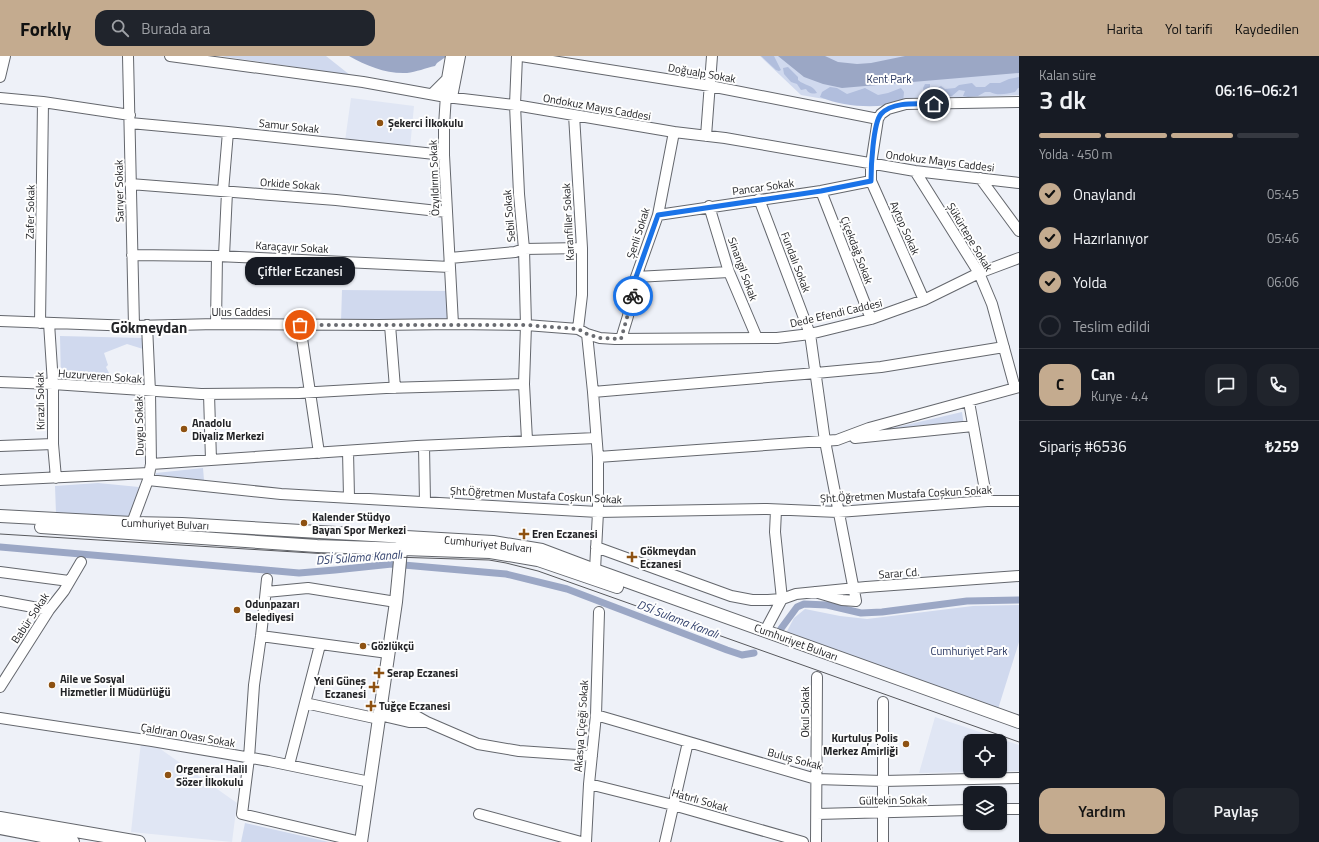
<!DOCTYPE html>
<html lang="tr">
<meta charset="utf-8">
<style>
body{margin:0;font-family:"Titillium Web",sans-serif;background:#20242c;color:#f1f3f6;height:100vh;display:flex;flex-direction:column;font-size:15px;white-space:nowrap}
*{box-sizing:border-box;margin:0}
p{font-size:13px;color:#9ea1a6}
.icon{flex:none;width:22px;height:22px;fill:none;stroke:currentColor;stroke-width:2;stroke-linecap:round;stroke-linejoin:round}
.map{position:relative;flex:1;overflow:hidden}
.panel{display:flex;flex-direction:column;background:#171b24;width:300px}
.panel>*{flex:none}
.fabs{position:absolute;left:963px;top:678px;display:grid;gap:8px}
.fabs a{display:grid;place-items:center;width:44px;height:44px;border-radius:8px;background:#171b24;box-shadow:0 1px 3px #0004;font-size:20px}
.pin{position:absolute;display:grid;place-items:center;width:34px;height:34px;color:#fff;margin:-17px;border:2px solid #fff;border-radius:50%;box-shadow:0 1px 4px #0007}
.courier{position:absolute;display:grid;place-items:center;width:40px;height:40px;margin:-20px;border:3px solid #1a73e8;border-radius:50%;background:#fff;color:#222;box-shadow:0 1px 5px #0007}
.bubble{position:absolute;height:28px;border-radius:12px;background:#171b24;box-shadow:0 1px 3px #0004;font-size:13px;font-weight:600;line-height:28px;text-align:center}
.summary em{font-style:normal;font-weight:600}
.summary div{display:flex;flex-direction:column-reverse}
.summary{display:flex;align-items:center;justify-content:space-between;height:68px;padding:0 20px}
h1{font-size:26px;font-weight:600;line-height:30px}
.bar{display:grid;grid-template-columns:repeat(4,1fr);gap:6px 4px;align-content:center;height:48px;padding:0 20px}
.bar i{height:5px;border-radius:3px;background:#363941}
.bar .active{background:#c4ab8f}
.bar p{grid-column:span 4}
.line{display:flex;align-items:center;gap:10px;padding:0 20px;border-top:1px solid #363941}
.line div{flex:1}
.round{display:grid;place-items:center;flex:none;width:42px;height:42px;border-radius:12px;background:#20242c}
ol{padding:0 20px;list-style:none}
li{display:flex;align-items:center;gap:12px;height:44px}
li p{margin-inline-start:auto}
li .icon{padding:4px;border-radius:50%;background:#c4ab8f;color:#111;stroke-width:4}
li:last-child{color:#9ea1a6}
li i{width:22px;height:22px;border:2px solid #363941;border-radius:50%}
.cta{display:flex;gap:8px;margin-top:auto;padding:8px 20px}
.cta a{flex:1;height:46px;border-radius:12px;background:#c4ab8f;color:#111;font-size:16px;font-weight:600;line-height:46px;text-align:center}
.cta a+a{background:#20242c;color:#f1f3f6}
header{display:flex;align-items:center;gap:24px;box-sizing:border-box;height:56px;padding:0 20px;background:#c4ab8f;color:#111}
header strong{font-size:19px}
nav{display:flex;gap:22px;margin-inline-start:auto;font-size:14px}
.search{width:280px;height:36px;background:#20242c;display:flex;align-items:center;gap:10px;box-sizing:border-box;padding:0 14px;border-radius:12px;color:#9ea1a6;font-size:15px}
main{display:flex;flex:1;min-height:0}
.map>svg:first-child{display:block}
.built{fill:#e0e6f4;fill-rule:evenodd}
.green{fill:#d0d9ee}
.forest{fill:#b1bedd}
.water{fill:#9ba7c5}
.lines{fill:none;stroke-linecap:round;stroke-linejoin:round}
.canal{stroke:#9ba7c5;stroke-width:7}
.minor-casing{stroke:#64676d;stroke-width:12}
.major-casing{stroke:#64676d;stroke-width:14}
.minor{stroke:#fff;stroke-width:10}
.major{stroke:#fff;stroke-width:12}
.tram{stroke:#57585c;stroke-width:1}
.done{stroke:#696b70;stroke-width:4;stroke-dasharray:0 7.2}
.route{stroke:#1a73e8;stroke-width:5}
.poi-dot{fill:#8e5212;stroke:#fefefe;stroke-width:1.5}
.labels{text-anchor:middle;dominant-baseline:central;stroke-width:4;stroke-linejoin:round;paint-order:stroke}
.street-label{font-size:11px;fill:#222326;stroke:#fefefe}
.park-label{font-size:11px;fill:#27355f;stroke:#fefefe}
.poi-label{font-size:11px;font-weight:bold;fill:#222326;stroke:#fefefe;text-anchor:start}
.water-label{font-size:12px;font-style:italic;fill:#33426d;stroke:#fefefe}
.district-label{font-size:15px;font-weight:bold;fill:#222326;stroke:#fefefe}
</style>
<header>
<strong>Forkly</strong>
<div class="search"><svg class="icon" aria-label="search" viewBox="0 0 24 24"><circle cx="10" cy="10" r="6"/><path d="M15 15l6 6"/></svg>Burada ara</div>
<nav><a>Harita</a><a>Yol tarifi</a><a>Kaydedilen</a></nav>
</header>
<main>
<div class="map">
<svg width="1019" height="786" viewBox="0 0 1019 786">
<rect width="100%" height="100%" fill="#eef1f8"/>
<path class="built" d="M351,42L414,50L410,92L345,85Z
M935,661L1019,689V715L919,717ZM970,685H1000V715H970Z
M141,686L159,692L237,747L232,786L131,776Z"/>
<path class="green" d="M220,0H326L350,19Z
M760,0H1019V39L888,46L824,43L801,39Z
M342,234L448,235L449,265L341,266Z
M60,280L143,282V293L127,288L104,297L108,309L106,311L109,317L112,331L61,325Z
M962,356L964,370L871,377Z
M203,412L204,424L156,422V417Z
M98,427L139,431L135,447L128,461L56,457L55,430Z
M1019,549V586L998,653L786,577L794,562L805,553L840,560L867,563L973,550Z
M245,767L329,786H241Z"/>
<path class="forest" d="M761,0H774L781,14L779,15L776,14Z
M788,11L798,21V24C805,30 812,28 817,37C812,38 809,38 806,33L801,34L797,28L791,26L784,18L783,12Z
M1019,21V32H1018L1015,36C1007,38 997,40 990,36H985L978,40L968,41L963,40L965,35L959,34L952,40L937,42L936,39L940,35L929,37L924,36L923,32L925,28H930V32L935,33L941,30L945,33L955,32L959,29L972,27L976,31H985L990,27H1000L1009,23Z
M830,31L837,32L847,38L865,32L878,39L888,37L901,32L904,36L903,47C876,52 846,52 820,41L822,36Z"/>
<path class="water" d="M349,0H447L437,7L435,10C426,12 416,16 407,17C386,18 367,10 349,0Z
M778,0H825L838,6L857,8L871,7L905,0H1019V17L842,32L823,28L804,21Z"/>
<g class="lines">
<path class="canal" d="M0,491L299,517L335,514L392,508L506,518L567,533L727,594L742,599L754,597
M780,574L797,551L804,548L827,549L861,557L882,556L967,545L1019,544"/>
<g class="minor-casing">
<path id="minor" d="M128,0L134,270
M170,0L363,26L446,41L515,49L674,76L725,82L915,115L1019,127
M517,0L515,49L519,138L524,193L526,269L524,328L527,384
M521,0L710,30L878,63
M0,21L5,0
M447,23L444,70V99L453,268
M432,38L447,23L451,0
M452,41L460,0
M0,42L43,46L130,59
M574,59L582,192V239L578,273
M130,67L228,76L444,99
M706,80L712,0
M915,115L979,217L992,248L1015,332
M980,122L1019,175
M130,128L336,144L447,156
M223,135L228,76
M821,135L871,263
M759,143L810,278L825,385L856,545L842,544L815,536
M709,150L729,216L757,282
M658,159L821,135L871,125
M132,199L217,200L450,211
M224,200L227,136
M450,202L515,196L524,193L582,192
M636,221L729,216
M924,244L871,125V108L878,63L881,58L888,53L906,48L1019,46
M0,265L134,270L216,268L378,269L453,268L526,269L578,273L587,278L600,282L615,283L777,282L810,278L871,263L924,244L979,217L1019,202
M40,267L43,46
M49,267L53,328V388L56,422
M216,268L217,200
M300,269L319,397
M390,269L395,332
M587,278L593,336L598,401V456L595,514
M621,283L628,260L636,221L658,159L674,76
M0,326L53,328L201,338L299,337L386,332L524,328
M593,336L816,317L881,311L1004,291
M209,338L211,404
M969,346L987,445
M855,382L973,370
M0,390L53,388
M424,390L425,446
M348,395L349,441
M598,401L837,384L869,372L1019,331
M151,408L417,390L596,382
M0,424L149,417
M148,424L281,438L598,456L767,453L838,456L987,445H1019
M132,467L148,424L151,408L150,336L147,269
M596,491L731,540L752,544H768L782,543L796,538L866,531L1019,520
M0,516L69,525
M267,523L261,580L254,629L249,702L242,758L361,786
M266,536L308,532L396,546
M0,545L49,554
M765,575L782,543L775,476L776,454
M261,580L388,597
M0,631L49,554L64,535L81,506
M883,646V786
M305,647L379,663
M379,659L409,666H427L411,657L392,654L381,648
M596,659L816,723L883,725L1019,722
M0,662L152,685L269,705L370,726
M427,666L478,688L519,695L592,700
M289,709L320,589
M589,728L673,749L803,786
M1000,753H1019
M479,758L581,786
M817,758L970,754
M586,786L589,728L596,659L599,556
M665,786L688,686
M816,786L817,621"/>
</g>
<g class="major-casing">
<path id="major" d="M0,460L132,467L182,468L493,486L542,494L595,514L1019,666
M41,471L317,490L490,496L538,504L617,531
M0,762L139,786
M0,772L73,786
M361,786L396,546L402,484"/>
</g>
<use href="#minor" class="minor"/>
<use href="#major" class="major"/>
<path class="tram" d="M0,478L361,500L489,504L506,507L538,515L1019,686"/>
</g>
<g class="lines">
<path class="done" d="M300,269H526L578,273L587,278L600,282L621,283L633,240"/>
<path class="route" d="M633,240L636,221L658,159L821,135L871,125C871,112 873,67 881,58C893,45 918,48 934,48"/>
</g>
<g class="poi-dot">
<circle cx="380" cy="67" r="4"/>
<circle cx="184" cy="373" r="4"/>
<circle cx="304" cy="467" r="4"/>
<path d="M522 472h4v4h4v4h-4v4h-4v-4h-4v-4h4z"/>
<path d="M630 495h4v4h4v4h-4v4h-4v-4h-4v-4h4z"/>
<circle cx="237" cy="554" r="4"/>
<circle cx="363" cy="590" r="4"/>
<path d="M377 611h4v4h4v4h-4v4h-4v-4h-4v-4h4z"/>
<circle cx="52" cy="629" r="4"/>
<path d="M372 625h4v4h4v4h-4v4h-4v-4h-4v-4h4z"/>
<path d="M369 644h4v4h4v4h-4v4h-4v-4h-4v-4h4z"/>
<circle cx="906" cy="688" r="4"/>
<circle cx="168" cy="719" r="4"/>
</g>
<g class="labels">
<g class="street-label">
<text transform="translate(702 17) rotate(10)">Doğualp Sokak</text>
<text transform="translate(597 51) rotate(10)">Ondokuz Mayıs Caddesi</text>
<text transform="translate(289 70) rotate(6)">Samur Sokak</text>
<text transform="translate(940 105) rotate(7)">Ondokuz Mayıs Caddesi</text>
<text transform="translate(434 122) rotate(-92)">Özyıldırım Sokak</text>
<text transform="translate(290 128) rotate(4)">Orkide Sokak</text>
<text transform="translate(763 131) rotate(-8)">Pancar Sokak</text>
<text transform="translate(119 135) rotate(-91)">Sarıyer Sokak</text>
<text transform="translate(30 156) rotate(-89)">Zafer Sokak</text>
<text transform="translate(509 160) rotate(-95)">Sebil Sokak</text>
<text transform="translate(568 166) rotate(-93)">Karanfiller Sokak</text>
<text transform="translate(905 172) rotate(66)">Aytop Sokak</text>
<text transform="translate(638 177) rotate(-72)">Şenli Sokak</text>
<text transform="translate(970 181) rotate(59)">Şükürtepe Sokak</text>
<text transform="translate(292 191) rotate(3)">Karaçayır Sokak</text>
<text transform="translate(857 194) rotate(69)">Çiçekdağ Sokak</text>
<text transform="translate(796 206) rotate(69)">Fundalı Sokak</text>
<text transform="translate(743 213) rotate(70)">Sinangil Sokak</text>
<text x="241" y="256">Ulus Caddesi</text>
<text transform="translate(836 257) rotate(-13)">Dede Efendi Caddesi</text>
<text transform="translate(100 320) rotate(4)">Huzurveren Sokak</text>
<text transform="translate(40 345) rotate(-91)">Kirazlı Sokak</text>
<text transform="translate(139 370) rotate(-91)">Duygu Sokak</text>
<text transform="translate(906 438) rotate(-3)">Şht.Öğretmen Mustafa Coşkun Sokak</text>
<text transform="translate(536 439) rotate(3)">Şht.Öğretmen Mustafa Coşkun Sokak</text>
<text transform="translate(165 468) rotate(2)">Cumhuriyet Bulvarı</text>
<text transform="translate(488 488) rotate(6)">Cumhuriyet Bulvarı</text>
<text transform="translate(899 517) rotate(-4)">Sarar Cd.</text>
<text transform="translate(30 562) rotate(-56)">Babür Sokak</text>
<text transform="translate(796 586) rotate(20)">Cumhuriyet Bulvarı</text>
<text transform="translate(805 656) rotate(-90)">Okul Sokak</text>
<text transform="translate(581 670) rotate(-86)">Akasya Çiçeği Sokak</text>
<text transform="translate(188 679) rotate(10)">Çaldıran Ovası Sokak</text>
<text transform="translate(795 703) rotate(15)">Buluş Sokak</text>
<text transform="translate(700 744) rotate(16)">Hatırlı Sokak</text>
<text transform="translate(893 744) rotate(-1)">Gültekin Sokak</text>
</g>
<g class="park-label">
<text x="889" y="23">Kent Park</text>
<text x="969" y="595">Cumhuriyet Park</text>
</g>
<g class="poi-label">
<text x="388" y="67">Şekerci İlkokulu</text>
<text x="192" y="367">Anadolu<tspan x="192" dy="13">Diyaliz Merkezi</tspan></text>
<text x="312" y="461">Kalender Stüdyo<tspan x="312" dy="13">Bayan Spor Merkezi</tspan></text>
<text x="532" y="478">Eren Eczanesi</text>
<text x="640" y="495">Gökmeydan<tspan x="640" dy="13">Eczanesi</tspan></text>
<text x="245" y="548">Odunpazarı<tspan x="245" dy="13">Belediyesi</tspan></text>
<text x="371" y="590">Gözlükçü</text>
<text x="387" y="617">Serap Eczanesi</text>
<text x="60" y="623">Aile ve Sosyal<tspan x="60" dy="13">Hizmetler İl Müdürlüğü</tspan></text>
<text x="366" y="625" text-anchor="end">Yeni Güneş<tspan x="366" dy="13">Eczanesi</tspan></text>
<text x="379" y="650">Tuğçe Eczanesi</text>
<text x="898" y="682" text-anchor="end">Kurtuluş Polis<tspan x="898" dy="13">Merkez Amirliği</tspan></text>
<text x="176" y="713">Orgeneral Halil<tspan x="176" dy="13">Sözer İlkokulu</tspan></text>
</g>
<g class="water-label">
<text transform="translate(359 501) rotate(-4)">DSİ Sulama Kanalı</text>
<text transform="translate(678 563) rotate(21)">DSİ Sulama Kanalı</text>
</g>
<g class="district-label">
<text x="149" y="271">Gökmeydan</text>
</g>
</g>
</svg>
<div class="fabs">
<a><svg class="icon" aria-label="locate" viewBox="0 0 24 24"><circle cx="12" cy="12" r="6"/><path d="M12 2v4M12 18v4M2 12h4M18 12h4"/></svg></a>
<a><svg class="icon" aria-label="layers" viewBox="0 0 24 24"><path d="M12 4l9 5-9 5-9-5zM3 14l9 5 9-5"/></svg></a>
</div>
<div class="pin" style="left:300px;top:269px;background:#ea580c"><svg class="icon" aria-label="bag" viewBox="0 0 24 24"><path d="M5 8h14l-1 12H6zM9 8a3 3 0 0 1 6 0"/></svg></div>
<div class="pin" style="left:934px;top:48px;background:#1f2937"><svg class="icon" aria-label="home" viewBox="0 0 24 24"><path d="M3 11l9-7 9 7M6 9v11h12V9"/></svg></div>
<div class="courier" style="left:633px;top:240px"><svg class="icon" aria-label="bike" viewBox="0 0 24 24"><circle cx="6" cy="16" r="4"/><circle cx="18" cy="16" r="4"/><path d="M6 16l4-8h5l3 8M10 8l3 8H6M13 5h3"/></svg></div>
<div class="bubble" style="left:245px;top:201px;width:110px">Çiftler Eczanesi</div>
</div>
<section class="panel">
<div class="summary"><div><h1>3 dk</h1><p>Kalan süre</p></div><em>06:16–06:21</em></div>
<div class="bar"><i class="active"></i><i class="active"></i><i class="active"></i><i></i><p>Yolda · 450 m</p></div>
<ol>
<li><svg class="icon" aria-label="check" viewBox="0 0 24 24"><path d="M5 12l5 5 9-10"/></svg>Onaylandı<p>05:45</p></li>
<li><svg class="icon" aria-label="check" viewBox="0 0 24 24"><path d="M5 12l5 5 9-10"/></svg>Hazırlanıyor<p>05:46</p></li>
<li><svg class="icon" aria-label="check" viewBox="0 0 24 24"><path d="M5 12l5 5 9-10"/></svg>Yolda<p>06:06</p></li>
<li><i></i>Teslim edildi</li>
</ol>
<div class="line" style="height:72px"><b class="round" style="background:#c4ab8f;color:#111">C</b><div><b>Can</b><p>Kurye · 4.4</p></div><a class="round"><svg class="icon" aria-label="chat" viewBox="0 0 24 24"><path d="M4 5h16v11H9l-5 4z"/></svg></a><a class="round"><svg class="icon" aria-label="phone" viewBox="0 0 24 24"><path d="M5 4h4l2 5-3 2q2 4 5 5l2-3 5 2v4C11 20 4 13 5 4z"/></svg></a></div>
<div class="line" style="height:52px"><div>Sipariş #6536</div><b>₺259</b></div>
<div class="cta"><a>Yardım</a><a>Paylaş</a></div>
</section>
</main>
